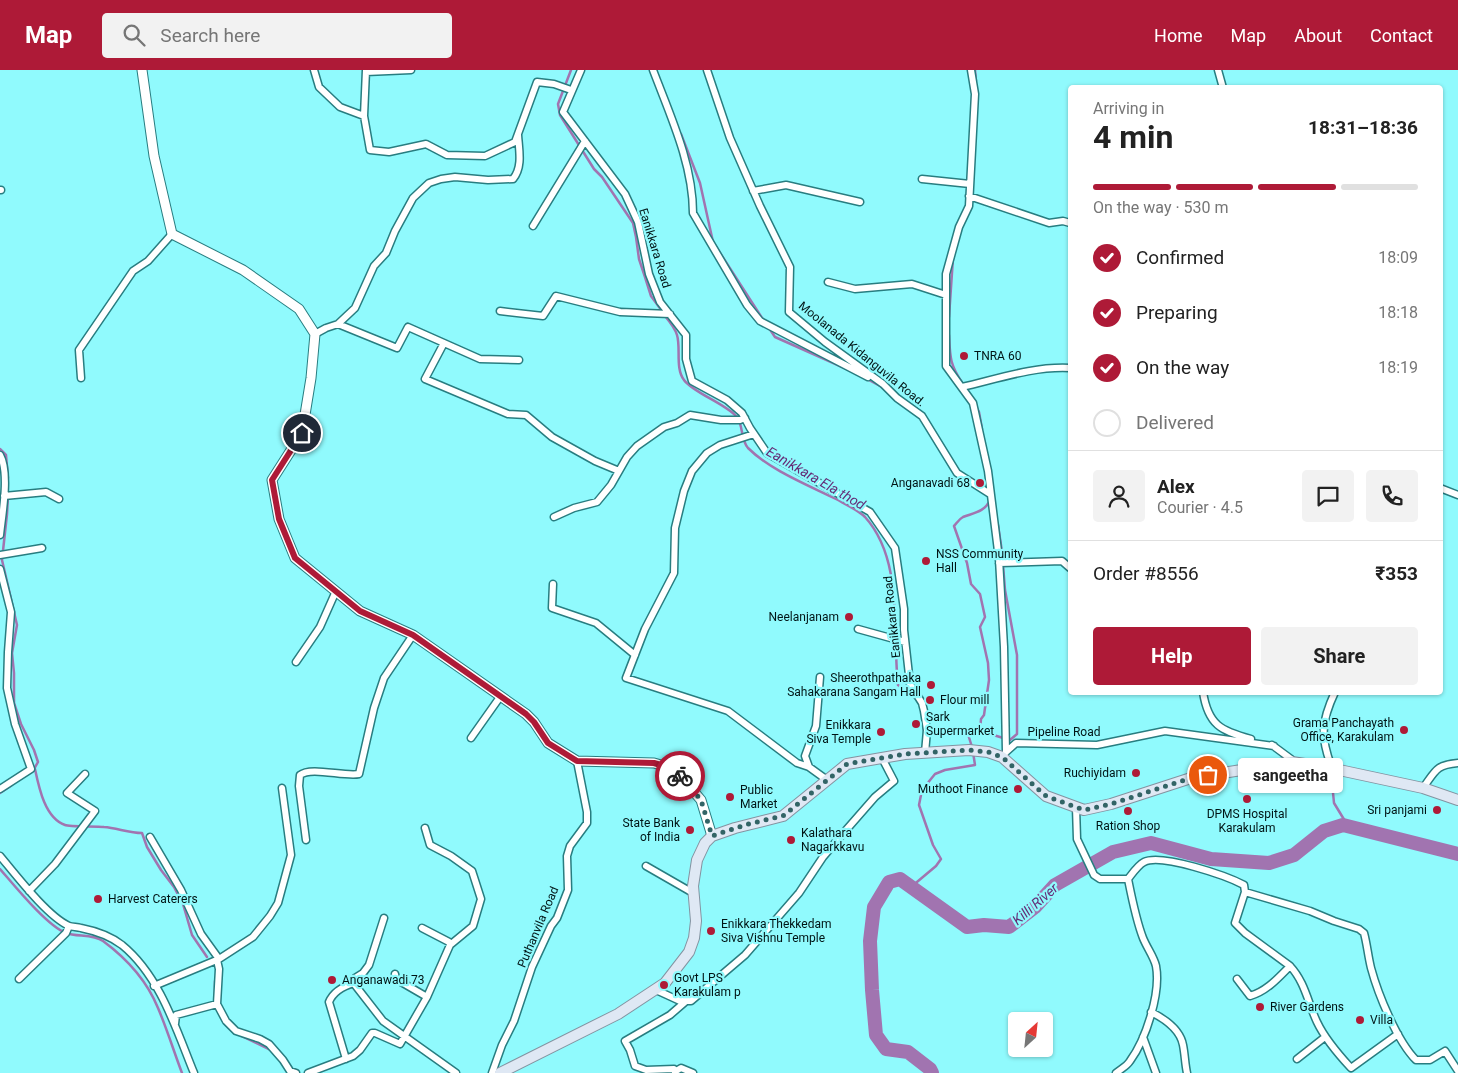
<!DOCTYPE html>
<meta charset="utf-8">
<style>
body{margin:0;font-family:Roboto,sans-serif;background:#f2f2f2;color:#222;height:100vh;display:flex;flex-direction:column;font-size:19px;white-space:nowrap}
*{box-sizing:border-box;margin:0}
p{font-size:16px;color:#767676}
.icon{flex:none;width:28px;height:28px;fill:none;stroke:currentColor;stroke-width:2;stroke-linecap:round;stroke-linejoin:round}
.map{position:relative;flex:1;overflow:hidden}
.side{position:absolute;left:1068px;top:15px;width:375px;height:610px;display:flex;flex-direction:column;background:#fff;border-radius:5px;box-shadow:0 1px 4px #0004}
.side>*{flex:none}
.needle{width:32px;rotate:27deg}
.tools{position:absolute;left:1008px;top:942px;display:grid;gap:10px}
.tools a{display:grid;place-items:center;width:45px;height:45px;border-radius:5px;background:#fff;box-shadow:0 1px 4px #0004;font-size:25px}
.pin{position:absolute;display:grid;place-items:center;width:42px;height:42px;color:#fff;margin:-21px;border:2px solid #fff;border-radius:50%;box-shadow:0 1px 5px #0007}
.courier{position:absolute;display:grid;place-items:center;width:50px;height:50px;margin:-25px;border:4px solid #ae1a37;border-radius:50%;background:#fff;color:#222;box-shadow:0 1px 6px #0007}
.bubble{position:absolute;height:35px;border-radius:5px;background:#fff;box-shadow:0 1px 4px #0004;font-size:16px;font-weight:700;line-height:35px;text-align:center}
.overview em{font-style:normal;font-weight:700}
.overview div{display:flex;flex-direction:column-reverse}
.overview{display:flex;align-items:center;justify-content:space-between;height:85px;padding:0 25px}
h1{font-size:32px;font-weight:700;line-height:38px}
.bar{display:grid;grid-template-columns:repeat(4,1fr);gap:8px 5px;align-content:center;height:60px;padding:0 25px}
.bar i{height:6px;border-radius:4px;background:#e0e0e0}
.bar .active{background:#ae1a37}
.bar p{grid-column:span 4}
.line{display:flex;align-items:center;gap:12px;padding:0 25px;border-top:1px solid #e0e0e0}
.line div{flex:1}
.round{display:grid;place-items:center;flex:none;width:52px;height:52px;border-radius:5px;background:#f2f2f2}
ol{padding:0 25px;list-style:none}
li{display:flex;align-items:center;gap:15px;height:55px}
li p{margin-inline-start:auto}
li .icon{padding:5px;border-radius:50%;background:#ae1a37;color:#fff;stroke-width:4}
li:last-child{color:#767676}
li i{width:28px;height:28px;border:2px solid #e0e0e0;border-radius:50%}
.action{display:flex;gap:10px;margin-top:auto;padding:10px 25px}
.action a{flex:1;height:58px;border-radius:5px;background:#ae1a37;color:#fff;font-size:20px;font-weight:700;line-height:58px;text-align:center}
.action a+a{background:#f2f2f2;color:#222}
header{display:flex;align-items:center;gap:30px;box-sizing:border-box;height:70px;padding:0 25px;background:#ae1a37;color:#fff}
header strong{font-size:24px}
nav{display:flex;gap:28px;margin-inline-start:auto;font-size:18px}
.search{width:350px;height:45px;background:#f2f2f2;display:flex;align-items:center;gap:12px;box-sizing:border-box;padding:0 18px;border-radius:5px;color:#767676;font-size:19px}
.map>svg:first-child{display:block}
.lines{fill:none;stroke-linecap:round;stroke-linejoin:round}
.stream{stroke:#a174b0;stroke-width:2.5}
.river{stroke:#a174b0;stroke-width:14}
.minor-casing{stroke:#287d80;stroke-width:9}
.tertiary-casing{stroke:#287d80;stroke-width:11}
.primary-casing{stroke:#8393a1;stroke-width:12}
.minor{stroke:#fff;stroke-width:6}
.tertiary{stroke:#fff;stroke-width:9}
.primary{stroke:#dfe8f4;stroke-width:10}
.done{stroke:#326466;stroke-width:5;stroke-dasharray:0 9}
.route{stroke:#ae1a37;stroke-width:6}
.poi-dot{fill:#ae1a37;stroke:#90fafd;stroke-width:2}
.labels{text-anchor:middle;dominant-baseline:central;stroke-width:4.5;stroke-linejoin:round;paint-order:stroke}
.street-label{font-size:12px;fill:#001415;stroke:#90fafd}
.poi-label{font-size:12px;fill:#001415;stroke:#90fafd;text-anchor:start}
.water-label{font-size:14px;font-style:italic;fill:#642c76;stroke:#90fafd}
</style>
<header>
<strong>Map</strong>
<div class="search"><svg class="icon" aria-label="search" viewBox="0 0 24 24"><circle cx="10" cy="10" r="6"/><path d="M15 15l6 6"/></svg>Search here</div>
<nav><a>Home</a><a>Map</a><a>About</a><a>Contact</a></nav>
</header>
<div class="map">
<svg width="1458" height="1003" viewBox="0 0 1458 1003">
<rect width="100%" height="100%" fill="#90fafd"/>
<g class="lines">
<path class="stream" d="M571,0L558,34L560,45L594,99L602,107L633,153L636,167L639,189L645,207L651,226L662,241
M975,0L976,11
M681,64L700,113L713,172L764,251
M665,246C670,252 675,258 677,265C681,278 675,298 684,310C692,322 724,333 736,346C744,355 740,369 748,378C770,400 808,415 836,429C845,434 858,440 865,447C904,490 892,562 898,615L915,628
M949,247L953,188
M769,258L775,267L849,300
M949,265C950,288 950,295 963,314
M867,309L882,317
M976,336L979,342L982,359
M0,379L6,385L8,408
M8,426L7,444L2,490L17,555L12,583L14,603V633L21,654L34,680L38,692L33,701
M923,654L924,661H980L981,649L984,645L989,610L988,593L980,557L985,547L980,524L971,514L967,493L954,456C957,453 959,449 963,447C973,443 985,442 990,430
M967,661L972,677
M980,661L1010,670L1017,664V585L1005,520L1002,482L998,455
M1321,666L1322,654
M35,699C39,718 45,748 65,755C70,757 96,756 104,757C117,758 129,763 142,763L147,777L161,800L174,817L183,834L192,865L207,887
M1331,702L1334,733L1348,756
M0,723L12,715
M0,799C14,815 47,856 66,863C77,867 93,864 103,871C126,888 147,911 158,938C167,959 174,982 182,1003
M911,817L936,796L941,789L933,775L919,735L922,720L935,704L945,700L975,695L973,682
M215,933V911
M226,955L235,963
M242,966L271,980"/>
<path class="river" d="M932,1003L930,999L908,982L886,979L876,965L872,920L870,871L874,837L889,812L900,809L967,857L984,855L1009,857L1035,837L1055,815L1113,782L1151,773L1211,789L1269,793L1294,785L1324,761L1343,755L1458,784"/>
<g class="minor-casing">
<path id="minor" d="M314,0L319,17L340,37L364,46L366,0
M581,0L563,42L625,124L638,152L649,204L660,232L686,265V289L692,311L727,330L742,343L750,358L767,383L870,442L895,478L904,539V560L910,614L922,633L924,641L927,660L925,683
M653,0C670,45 693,94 693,143L747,235L760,251L868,307
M707,0L730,68L760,136L790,197L789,242L825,272L883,314L897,328L922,346L957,403L990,424
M971,0L975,24L969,136L959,157L946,204V296L973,333L988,401L999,489L1004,577L1006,682L1002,687
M1218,0L1223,18
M366,2L411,0
M364,46L370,80L389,82L426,74L447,85L485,86L515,72L537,12L554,14L571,20
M922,109L970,114
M0,120H1
M753,121L786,115L860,132
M969,126L1049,153L1063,151L1070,153
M533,156L585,71
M828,212L855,219L912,214L946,225
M500,241L543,246L556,226L620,242L670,244
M338,254L397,278L408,257L480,289L519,290
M315,264L326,258L338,254L355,238L374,196L386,183L395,161L413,128L429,113L441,109L455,107L488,110L513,109C523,97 519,80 518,65
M444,273L425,309L508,344L526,345L552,367L595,391L619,401
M81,308L79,280L133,201L148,191L172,164
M962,317C997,309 1034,296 1070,298
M754,364L720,375L707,383L692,401L684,421L675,458L674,503L645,559L626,608L728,641L797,693L809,697
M0,385C10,403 2,445 0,465
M1440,418L1458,425
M4,426L46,422L59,429
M554,447L574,438L597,432L611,415L627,387L637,376L664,357L677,353L690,345L721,350H740L745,348
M0,485L42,478
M999,493L1062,491L1070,498
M0,499L11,542L8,582L7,618L15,654L31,699L0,719
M553,514L552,538L596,553L635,585
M858,559L905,572
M296,592L320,557L336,521
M820,607L816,656L805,686L809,697L827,710
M1203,622C1208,655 1221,661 1251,669
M471,668L500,627
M1272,675L1291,689L1292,692
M1006,682L1016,673L1097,675L1165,661L1274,676
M1332,698C1320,667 1321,652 1335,622
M1423,718C1436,700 1436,695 1458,693
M1076,737L1077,769L1094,805L1100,809H1128C1132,829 1136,850 1143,868C1147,878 1154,887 1156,896C1161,923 1146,969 1130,991C1127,996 1121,999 1116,1003
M425,758L430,775L451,786L472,801L481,829L473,856L450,875
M150,767L181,820L201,864L219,889
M306,770L299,716L300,705C311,696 344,707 359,704L374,638L384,608L413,565
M0,786C16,805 47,846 69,856C73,857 77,857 81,858C96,861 109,865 122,875C160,906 176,959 194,1003
M646,796L693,823
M1128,809C1132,804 1138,795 1144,792C1161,783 1227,806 1244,815L1245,822L1235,853L1245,863L1290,896C1278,908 1267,921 1250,926L1237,909
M29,821L55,794L95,741L67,723L85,704
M1245,822L1310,841L1334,851L1359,859L1364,863C1367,874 1368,886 1371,898C1378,924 1397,971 1416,990H1430L1445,981L1458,1001
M384,848L369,895L363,903L355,908V915L383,951L456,1003
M217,890L219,899L217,934L226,951L236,961L260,969L269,974L283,990L290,1001L296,1003
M1290,896C1305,912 1308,933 1317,952C1325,969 1338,984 1351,998L1398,964
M395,904L396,909L427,927
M19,909L66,863L69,856
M154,916L219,889L253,867L270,846L278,833L291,785L282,718
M656,920L680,931H691L745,885L799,823L823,787L840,767L875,727L894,711L882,688
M1151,942C1165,949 1180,959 1183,975C1185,985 1185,994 1187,1003
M175,954L176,945L217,934
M1143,967L1156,1003
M346,989L329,932C333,922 344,916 354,913
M1297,989L1325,967
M676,1001L681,998L693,1003
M308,1003L353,986L360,980L372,963H375L400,974L427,927L450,875L449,872L422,858
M492,1003L502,975L514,951L532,897L551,856L557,848L568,820L567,786L570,776L587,753V742L577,691
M675,1003L676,1001L674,999L646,1000L635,996L630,980L625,971L670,945L685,932"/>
</g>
<g class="tertiary-casing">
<path id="tertiary" d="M142,0L154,86L172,164L243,200L299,239L315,264L311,308L302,363L272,410L279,449L295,488L360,541L413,565L526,644L534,652L548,673L577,691L654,693L671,698L677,702L701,730L712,766"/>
</g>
<g class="primary-casing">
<path id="primary" d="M500,1003L618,944L665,913L689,882L694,868L696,851L693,816L697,790L705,773L712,766L735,758L783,746L847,694L905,684L969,680L988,682L1002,687L1046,726L1084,740L1111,734L1191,708L1292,692L1330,698L1423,718L1458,730"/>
</g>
<use href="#minor" class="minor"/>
<use href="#tertiary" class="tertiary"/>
<use href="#primary" class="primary"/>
</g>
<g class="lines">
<path class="done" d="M680,706L701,730L712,766L748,754L783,746L847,694L905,684L969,680L988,682L1002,687L1046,726L1084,740L1111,734L1191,708L1208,705"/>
<path class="route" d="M302,363L272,410L279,449L295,488L360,541L413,565L526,644L534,652L548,673L577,691L654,693L671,698L680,706"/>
</g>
<g class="poi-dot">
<circle cx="964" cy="286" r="5"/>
<circle cx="980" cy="413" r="5"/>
<circle cx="926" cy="491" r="5"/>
<circle cx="849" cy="547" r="5"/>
<circle cx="931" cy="615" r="5"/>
<circle cx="930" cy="630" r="5"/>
<circle cx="916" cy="654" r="5"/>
<circle cx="1404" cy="660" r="5"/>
<circle cx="881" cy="662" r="5"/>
<circle cx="1136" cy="703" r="5"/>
<circle cx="1018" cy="719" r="5"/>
<circle cx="730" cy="727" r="5"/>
<circle cx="1247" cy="729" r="5"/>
<circle cx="1437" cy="740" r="5"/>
<circle cx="1128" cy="741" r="5"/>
<circle cx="690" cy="760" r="5"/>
<circle cx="791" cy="770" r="5"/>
<circle cx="98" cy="829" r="5"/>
<circle cx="711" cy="861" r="5"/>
<circle cx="332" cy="910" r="5"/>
<circle cx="664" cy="915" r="5"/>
<circle cx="1260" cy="937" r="5"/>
<circle cx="1360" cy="950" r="5"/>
</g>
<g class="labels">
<g class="street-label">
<text transform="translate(655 178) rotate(73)">Eanikkara Road</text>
<text transform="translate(862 284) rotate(39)">Moolanada Kidanguvila Road.</text>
<text transform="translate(892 547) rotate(-96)">Eanikkara Road</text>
<text x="1064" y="662">Pipeline Road</text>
<text transform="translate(538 857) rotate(-67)">Puthanvila Road</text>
</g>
<g class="poi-label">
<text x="974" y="286">TNRA 60</text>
<text x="970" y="413" text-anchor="end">Anganavadi 68</text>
<text x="936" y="484">NSS Community<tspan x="936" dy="14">Hall</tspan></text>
<text x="839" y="547" text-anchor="end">Neelanjanam</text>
<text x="921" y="608" text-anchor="end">Sheerothpathaka<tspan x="921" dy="14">Sahakarana Sangam Hall</tspan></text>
<text x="940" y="630">Flour mill</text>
<text x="926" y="647">Sark<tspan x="926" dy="14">Supermarket</tspan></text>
<text x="1394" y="653" text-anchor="end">Grama Panchayath<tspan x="1394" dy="14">Office, Karakulam</tspan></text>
<text x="871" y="655" text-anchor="end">Enikkara<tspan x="871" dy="14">Siva Temple</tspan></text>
<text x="1126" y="703" text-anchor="end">Ruchiyidam</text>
<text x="1008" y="719" text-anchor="end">Muthoot Finance</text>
<text x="740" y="720">Public<tspan x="740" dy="14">Market</tspan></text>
<text x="1427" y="740" text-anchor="end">Sri panjami</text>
<text x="1247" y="744" text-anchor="middle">DPMS Hospital<tspan x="1247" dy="14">Karakulam</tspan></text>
<text x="680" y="753" text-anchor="end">State Bank<tspan x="680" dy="14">of India</tspan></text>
<text x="1128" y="756" text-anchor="middle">Ration Shop</text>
<text x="801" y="763">Kalathara<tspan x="801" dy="14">Nagarkkavu</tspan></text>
<text x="108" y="829">Harvest Caterers</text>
<text x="721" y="854">Enikkara Thekkedam<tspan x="721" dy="14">Siva Vishnu Temple</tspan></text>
<text x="674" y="908">Govt LPS<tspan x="674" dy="14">Karakulam p</tspan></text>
<text x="342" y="910">Anganawadi 73</text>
<text x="1270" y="937">River Gardens</text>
<text x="1370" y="950">Villa</text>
</g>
<g class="water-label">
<text transform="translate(816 408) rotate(30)">Eanikkara Ela thod</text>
<text transform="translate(1035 834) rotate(-41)">Killi River</text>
</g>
</g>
</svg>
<div class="tools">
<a><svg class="needle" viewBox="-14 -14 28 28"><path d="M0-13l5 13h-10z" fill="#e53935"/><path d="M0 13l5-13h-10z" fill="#767676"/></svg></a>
</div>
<div class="pin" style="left:1208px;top:705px;background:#ea580c"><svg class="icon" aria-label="bag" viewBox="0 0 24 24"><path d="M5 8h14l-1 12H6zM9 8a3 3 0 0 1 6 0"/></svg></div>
<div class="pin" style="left:302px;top:363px;background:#1f2937"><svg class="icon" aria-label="home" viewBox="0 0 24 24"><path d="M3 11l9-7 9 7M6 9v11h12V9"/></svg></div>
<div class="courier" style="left:680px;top:706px"><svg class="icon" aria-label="bike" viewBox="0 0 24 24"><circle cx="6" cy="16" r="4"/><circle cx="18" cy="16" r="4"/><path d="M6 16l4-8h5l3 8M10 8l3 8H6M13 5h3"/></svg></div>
<div class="bubble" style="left:1238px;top:688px;width:105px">sangeetha</div>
<section class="side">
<div class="overview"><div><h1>4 min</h1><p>Arriving in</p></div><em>18:31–18:36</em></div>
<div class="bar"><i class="active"></i><i class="active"></i><i class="active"></i><i></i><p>On the way · 530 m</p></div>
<ol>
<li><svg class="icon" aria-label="check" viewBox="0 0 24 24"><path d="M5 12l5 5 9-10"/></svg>Confirmed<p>18:09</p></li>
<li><svg class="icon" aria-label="check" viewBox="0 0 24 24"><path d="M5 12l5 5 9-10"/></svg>Preparing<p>18:18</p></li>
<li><svg class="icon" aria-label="check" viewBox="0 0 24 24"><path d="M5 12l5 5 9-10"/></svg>On the way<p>18:19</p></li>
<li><i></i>Delivered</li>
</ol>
<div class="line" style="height:90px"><a class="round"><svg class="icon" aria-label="person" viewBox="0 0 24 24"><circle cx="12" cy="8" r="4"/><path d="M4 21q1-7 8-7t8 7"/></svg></a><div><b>Alex</b><p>Courier · 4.5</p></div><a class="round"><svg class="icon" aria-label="chat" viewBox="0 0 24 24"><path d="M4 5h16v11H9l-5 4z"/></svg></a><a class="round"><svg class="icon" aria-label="phone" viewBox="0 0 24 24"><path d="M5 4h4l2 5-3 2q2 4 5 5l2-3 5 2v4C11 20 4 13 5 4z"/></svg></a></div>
<div class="line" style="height:65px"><div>Order #8556</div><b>₹353</b></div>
<div class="action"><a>Help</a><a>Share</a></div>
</section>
</div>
